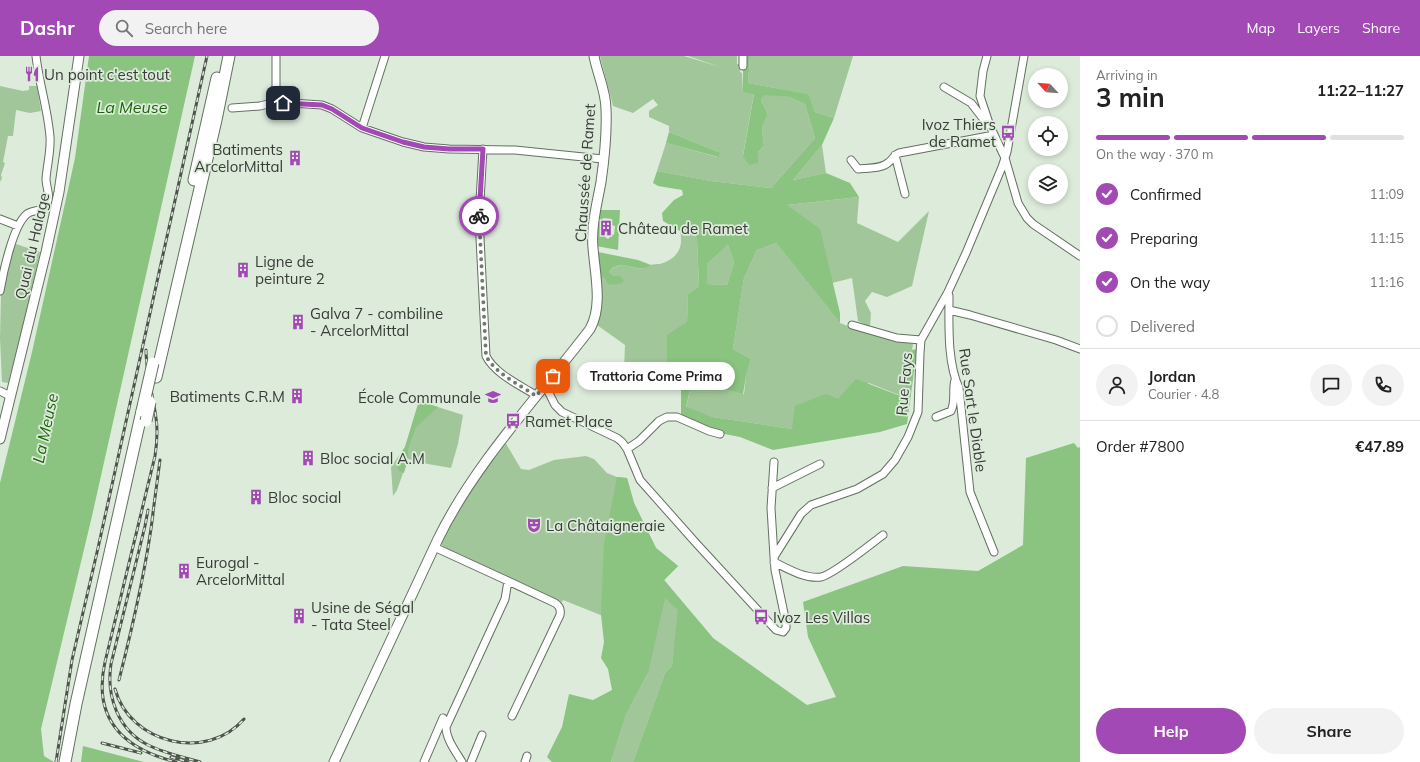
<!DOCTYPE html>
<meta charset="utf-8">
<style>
body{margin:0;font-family:Mulish,sans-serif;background:#f2f2f2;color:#222;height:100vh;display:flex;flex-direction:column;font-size:15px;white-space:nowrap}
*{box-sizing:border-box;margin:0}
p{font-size:13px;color:#767676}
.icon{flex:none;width:22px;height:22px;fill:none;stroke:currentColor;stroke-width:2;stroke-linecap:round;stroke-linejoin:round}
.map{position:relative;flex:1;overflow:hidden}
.details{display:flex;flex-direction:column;background:#fff;width:340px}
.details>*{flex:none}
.needle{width:26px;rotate:296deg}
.tools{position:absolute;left:1028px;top:12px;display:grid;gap:8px}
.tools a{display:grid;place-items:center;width:40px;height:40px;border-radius:50%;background:#fff;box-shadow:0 2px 6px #0003;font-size:20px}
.pin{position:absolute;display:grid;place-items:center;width:34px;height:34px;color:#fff;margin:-17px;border-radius:8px;box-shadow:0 2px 6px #0006}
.courier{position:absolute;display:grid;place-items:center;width:40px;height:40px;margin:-20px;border:3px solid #a349b5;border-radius:50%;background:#fff;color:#222;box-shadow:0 1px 5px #0007}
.bubble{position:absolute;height:28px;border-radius:14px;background:#fff;box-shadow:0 2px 6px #0003;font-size:13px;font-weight:700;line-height:28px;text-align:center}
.overview em{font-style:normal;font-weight:700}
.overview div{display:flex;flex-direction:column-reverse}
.overview{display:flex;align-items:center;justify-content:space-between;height:68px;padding:0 16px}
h1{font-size:26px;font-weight:700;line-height:30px}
.bar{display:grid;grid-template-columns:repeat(4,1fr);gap:6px 4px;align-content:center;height:48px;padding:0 16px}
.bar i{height:5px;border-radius:3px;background:#e0e0e0}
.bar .active{background:#a349b5}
.bar p{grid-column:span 4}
.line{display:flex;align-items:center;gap:10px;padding:0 16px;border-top:1px solid #e0e0e0}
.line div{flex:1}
.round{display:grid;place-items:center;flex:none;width:42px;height:42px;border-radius:21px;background:#f2f2f2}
ol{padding:0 16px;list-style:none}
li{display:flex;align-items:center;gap:12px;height:44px}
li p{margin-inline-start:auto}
li .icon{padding:4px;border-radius:50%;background:#a349b5;color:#fff;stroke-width:4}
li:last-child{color:#767676}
li i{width:22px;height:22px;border:2px solid #e0e0e0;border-radius:50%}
.button{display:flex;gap:8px;margin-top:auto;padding:8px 16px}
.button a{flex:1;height:46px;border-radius:24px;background:#a349b5;color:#fff;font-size:16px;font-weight:700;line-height:46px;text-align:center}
.button a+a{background:#f2f2f2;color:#222}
header{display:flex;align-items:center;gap:24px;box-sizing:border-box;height:56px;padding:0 20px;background:#a349b5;color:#fff}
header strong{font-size:19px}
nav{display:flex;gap:22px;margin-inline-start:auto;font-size:14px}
.search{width:280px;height:36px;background:#f2f2f2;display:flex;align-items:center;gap:10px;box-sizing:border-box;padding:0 14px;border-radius:22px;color:#767676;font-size:15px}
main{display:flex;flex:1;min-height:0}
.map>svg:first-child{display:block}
.green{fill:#a0c699}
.forest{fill:#8bc381;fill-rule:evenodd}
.water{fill:#8bc481;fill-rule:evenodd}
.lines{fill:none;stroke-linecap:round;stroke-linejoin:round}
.minor-casing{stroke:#647062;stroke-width:9}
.major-casing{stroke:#647062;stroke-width:11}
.highway-casing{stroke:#647062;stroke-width:13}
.minor{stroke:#fff;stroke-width:7}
.major{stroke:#fff;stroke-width:9}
.highway{stroke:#fff;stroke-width:11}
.rail-casing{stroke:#4d544c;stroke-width:3}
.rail{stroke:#ddebdb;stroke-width:1.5;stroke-dasharray:4.5;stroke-linecap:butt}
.highway-bridge-casing{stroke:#647062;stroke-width:13;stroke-linecap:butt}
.highway-bridge{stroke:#fff;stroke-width:11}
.done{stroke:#717970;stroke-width:4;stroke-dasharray:0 7.2}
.route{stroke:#a349b5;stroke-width:5}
.labels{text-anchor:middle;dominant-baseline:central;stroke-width:3.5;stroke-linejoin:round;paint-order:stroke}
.poi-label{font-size:15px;fill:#373c36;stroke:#ddebdb;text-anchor:start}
.street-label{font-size:15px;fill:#373c36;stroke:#ddebdb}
.water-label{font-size:16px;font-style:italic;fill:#196407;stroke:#ddebdb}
</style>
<header>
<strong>Dashr</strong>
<div class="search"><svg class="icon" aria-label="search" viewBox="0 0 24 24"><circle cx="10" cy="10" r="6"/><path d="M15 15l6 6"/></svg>Search here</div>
<nav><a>Map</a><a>Layers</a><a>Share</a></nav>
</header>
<main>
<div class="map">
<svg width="1080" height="706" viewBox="0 0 1080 706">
<rect width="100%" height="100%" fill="#ddebdb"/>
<path class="green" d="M600,0H684L720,11L688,0H737V8H742L740,16L742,17L743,36L754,37L743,99L758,96L764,90L762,72L768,58L761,44L764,38L789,41L805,48L815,82L771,132L711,125L657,115L666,87L717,101L721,97L669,76V70L649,61V55L658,49L653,43L633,57L613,50Z
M750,0H853L834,62L815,56L807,38L748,27Z
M0,30L23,35L29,34V30H37L41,55L30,57L16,54L13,80H8L3,106L5,107L1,119L2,122L0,126Z
M822,89L826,117L793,124Z
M859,141L857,167L898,186L929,155L912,230L887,241L872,236L865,245L871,257L870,271L858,265L852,222L832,227L827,209L787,149Z
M691,173L697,183L699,230L688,238L687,266L681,317L668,328L624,314L625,289L597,269L600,256V224L604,221L614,220L609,216C623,202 631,215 645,212C647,212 648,210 650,209C653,208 657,208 660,208C677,203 684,192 680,175Z
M13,187L40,196L28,251L8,327L2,326L0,282L1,238Z
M776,187L840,267L868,278L913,288L904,341L869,327L838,343L792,373L713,361L686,352L692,325L744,338L746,320L751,303L733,293L744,222L757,194Z
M728,189L734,206L727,229L707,228V208Z
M419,345L463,359L458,388L451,412L428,408L408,403L397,434L393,440L391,411L405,391Z
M505,386L521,413L529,414L554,404L586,400L594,403L607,417L617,421L627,422L634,447L656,492L678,510L664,524L713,582L675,587L672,610L665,617L633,706H611L626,659L648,617L623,568L563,544L562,546L446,494L442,489V482L460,447Z"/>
<path class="forest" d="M743,0H750L748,27L808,38L815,56L834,62L822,89L793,124L826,117L850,127L859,141L787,149L820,173L840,257V267L776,187L757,194L744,222L733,293L751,303L746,320L743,338L692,325L686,351L713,361L792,373L795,350L826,338L838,343L856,323L903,341L912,294L917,293L907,368L880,376L773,394L740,381L709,375L681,358V332L668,328L681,317L667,306V279L687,266L688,238L699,230L697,183L691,173L680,175L663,165L662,157L674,144L683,139L682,134L658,130L653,127L657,115L711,125L771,132L815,82L805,48L789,41L764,39L761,44L768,58L762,72L764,90L758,96V107L749,109L743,100L754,38L743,36ZM728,189L734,206L727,229L707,228V208Z
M669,76L721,97L718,101L666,87Z
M598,196L638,204L651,209C649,210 647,212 645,212C632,215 621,202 609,216L614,220H620L624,224L622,227L609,229L604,221L600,224Z
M419,345L438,351L416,371L408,393V403L404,417L398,414L397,403L405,391Z
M1074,387L1078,392L1080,391V706H633L665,617L672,610L678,554L665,542L648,617L626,659L611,706H552L547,701L562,671L569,638L593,644L612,634L608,613L601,602L604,586L601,559L604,488L617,421L627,422L634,447L656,492L678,510L664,524L713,582L807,649L836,641L808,581L803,546L903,510L978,515L1023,489L1026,402Z"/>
<path class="water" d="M89,0H195L92,460L41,673L44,700L54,706H0V427L32,296L75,102Z
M599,154H620L618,194L596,190ZM603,162L612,163L611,169L615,170L614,179L611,178V180L608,183L605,181L604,175H601Z
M83,690L144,706H81Z"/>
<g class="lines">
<g class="minor-casing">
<path id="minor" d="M276,0V46
M987,0L983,15L980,40L990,70L1005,102L1018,147L1027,162L1033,168L1080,200
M743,10V0
M944,31L971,47L985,65L989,67
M232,52L260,50L276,46L322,49L332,53L362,72L403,86L424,91L449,93L515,94L603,103
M362,72L385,0
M483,93L479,162L486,300C495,318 520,329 537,340
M895,99L905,138
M851,104L858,113C868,112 882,113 889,106C893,103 894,99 899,97L994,79
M0,163L18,170
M0,235C3,217 13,169 27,158C33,153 43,157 47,147C51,140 46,131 46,123C47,109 51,95 50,81C48,54 39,27 36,0
M948,236L949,240C949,268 947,306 959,332L970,436L994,496
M949,254L970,259L1056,284L1080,293
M852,269L897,282L921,284
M545,329L555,349L562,356L617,382L622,386L627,393L640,424L696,487L776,574L783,576L786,572V567L775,514L774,501L801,458L811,449L857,433L883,418L895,404L908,381L918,356L920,297L921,284L948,236L966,197L1002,111L1007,96L1024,0
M0,335L10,340
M936,361L951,355C956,345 952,335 955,324
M627,393L639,385L659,365L667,361H677L709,375L720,378
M774,406L771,452L774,501
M772,432L820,408
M434,491L508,525L505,543L446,671C446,683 456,696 462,706
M774,506C788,513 805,523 821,521C833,519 871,488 883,479
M508,525L555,547C560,550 561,554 560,559L512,660
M424,706L443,662
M471,706L482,679
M525,706L527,700"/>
</g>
<g class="major-casing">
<path id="major" d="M0,383L46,196L59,136L79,0
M334,706L438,483C475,407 539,340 590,273C603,250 595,218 593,192C591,170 597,148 601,126C604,105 607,75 606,53C606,35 597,17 594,0"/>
</g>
<g class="highway-casing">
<path id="highway" d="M194,124L217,22
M156,321L216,64L229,0
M65,706L76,648L142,355"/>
</g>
<use href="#minor" class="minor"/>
<use href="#major" class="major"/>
<use href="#highway" class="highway"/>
<g class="rail-casing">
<path id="rail" d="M146,294C146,317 153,339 156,362C158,375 157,387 155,400L105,606C92,664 124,693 176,706
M148,454L145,470L111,608C106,640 118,674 148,689C164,697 183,701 200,706
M152,464L160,404
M119,624C133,569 146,514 153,458
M115,633C130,688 207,706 244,663
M102,687L141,697
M171,701L188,706
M56,706L72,604L98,492L207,0"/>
</g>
<use href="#rail" class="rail"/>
<g class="highway-bridge-casing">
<path id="highway-bridge" d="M142,355L153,307
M146,365L150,346"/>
</g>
<use href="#highway-bridge" class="highway-bridge"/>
</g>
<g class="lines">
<path class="done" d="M479,160L486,300C496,318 520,329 536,340L553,320"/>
<path class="route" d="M283,47L322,49L332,53L362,72L403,86L424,91L449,93H483L479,160"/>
</g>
<defs>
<g id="restaurant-bare" transform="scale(1.2)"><path d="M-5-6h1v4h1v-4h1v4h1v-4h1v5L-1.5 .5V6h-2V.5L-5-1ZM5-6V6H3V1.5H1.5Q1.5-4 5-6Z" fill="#a349b5" stroke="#ddebdb" stroke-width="2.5" paint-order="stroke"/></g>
<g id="bus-bare" transform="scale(1.2)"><path d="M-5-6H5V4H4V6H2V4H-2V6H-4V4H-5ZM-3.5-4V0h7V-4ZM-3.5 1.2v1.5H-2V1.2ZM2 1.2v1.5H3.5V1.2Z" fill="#a349b5" stroke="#ddebdb" stroke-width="2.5" paint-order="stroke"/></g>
<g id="building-bare" transform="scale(1.2)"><path d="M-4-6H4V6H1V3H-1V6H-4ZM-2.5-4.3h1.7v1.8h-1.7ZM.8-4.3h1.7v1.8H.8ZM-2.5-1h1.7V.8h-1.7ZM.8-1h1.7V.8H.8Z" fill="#a349b5" stroke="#ddebdb" stroke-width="2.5" paint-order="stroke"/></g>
<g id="school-bare" transform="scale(1.2)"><path d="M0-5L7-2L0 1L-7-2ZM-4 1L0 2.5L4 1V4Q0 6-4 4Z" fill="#a349b5" stroke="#ddebdb" stroke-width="2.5" paint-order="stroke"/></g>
<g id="theatre-bare" transform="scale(1.2)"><path d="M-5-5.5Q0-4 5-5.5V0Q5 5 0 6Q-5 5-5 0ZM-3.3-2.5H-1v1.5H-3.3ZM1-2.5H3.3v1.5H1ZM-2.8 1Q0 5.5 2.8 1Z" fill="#a349b5" stroke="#ddebdb" stroke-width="2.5" paint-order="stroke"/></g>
</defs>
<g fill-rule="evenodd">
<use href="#restaurant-bare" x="32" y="18"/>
<use href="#bus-bare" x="1008" y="77"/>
<use href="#building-bare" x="295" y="102"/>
<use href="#building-bare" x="606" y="172"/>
<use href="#building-bare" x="243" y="214"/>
<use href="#building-bare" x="298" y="266"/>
<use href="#building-bare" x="297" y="340"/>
<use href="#school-bare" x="493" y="341"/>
<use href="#bus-bare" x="513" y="365"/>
<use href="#building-bare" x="308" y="402"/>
<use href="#building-bare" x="256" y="441"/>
<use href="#theatre-bare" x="534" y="469"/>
<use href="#building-bare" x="184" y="515"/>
<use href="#building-bare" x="299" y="560"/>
<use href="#bus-bare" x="761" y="561"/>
</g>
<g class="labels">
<g class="poi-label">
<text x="44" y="18">Un point c'est tout</text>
<text x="996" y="68" text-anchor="end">Ivoz Thiers<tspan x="996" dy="17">de Ramet</tspan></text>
<text x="283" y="93" text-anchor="end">Batiments<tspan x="283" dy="17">ArcelorMittal</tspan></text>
<text x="618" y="172">Château de Ramet</text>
<text x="255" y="205">Ligne de<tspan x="255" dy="17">peinture 2</tspan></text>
<text x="310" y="257">Galva 7 - combiline<tspan x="310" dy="17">- ArcelorMittal</tspan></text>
<text x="285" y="340" text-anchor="end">Batiments C.R.M</text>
<text x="481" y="341" text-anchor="end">École Communale</text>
<text x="525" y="365">Ramet Place</text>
<text x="320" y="402">Bloc social A.M</text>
<text x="268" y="441">Bloc social</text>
<text x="546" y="469">La Châtaigneraie</text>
<text x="196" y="506">Eurogal -<tspan x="196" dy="17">ArcelorMittal</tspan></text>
<text x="311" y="551">Usine de Ségal<tspan x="311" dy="17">- Tata Steel</tspan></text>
<text x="773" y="561">Ivoz Les Villas</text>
</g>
<g class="street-label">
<text transform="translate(585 117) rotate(-86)">Chaussée de Ramet</text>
<text transform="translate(32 190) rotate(-77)">Quai du Halage</text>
<text transform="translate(904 328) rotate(-85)">Rue Fays</text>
<text transform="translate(973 354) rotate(82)">Rue Sart le Diable</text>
</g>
<g class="water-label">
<text x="132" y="51">La Meuse</text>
<text transform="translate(45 372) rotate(-78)">La Meuse</text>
</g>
</g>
</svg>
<div class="tools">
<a><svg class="needle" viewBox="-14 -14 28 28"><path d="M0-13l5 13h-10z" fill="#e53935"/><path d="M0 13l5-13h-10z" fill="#767676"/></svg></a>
<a><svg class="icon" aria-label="locate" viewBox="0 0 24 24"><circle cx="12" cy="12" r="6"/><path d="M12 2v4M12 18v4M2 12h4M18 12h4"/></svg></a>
<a><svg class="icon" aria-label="layers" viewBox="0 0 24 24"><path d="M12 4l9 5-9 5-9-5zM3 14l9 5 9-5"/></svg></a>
</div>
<div class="pin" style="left:553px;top:320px;background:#ea580c"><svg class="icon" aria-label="bag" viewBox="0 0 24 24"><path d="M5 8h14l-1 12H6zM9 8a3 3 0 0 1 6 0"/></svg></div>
<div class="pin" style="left:283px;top:47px;background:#1f2937"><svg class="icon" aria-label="home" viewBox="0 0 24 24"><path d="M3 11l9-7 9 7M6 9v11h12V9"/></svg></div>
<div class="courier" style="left:479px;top:160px"><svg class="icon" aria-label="bike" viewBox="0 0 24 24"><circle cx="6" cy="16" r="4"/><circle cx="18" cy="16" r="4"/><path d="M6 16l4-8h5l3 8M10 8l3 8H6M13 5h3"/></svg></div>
<div class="bubble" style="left:577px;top:306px;width:158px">Trattoria Come Prima</div>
</div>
<section class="details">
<div class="overview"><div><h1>3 min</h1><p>Arriving in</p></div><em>11:22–11:27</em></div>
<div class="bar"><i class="active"></i><i class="active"></i><i class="active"></i><i></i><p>On the way · 370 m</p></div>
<ol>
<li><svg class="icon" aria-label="check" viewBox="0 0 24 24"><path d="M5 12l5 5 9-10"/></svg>Confirmed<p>11:09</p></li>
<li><svg class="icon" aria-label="check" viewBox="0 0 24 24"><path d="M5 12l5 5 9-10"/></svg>Preparing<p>11:15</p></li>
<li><svg class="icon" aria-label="check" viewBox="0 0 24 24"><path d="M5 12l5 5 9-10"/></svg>On the way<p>11:16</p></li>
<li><i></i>Delivered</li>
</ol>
<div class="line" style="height:72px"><a class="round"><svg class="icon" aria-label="person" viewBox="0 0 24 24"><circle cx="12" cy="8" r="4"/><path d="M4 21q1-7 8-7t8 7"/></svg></a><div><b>Jordan</b><p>Courier · 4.8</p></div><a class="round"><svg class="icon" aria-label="chat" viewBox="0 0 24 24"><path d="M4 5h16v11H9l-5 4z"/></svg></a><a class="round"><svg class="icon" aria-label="phone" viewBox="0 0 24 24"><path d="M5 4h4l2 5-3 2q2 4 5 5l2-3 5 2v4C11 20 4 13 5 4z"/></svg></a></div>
<div class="line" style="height:52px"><div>Order #7800</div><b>€47.89</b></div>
<div class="button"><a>Help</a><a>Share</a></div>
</section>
</main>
